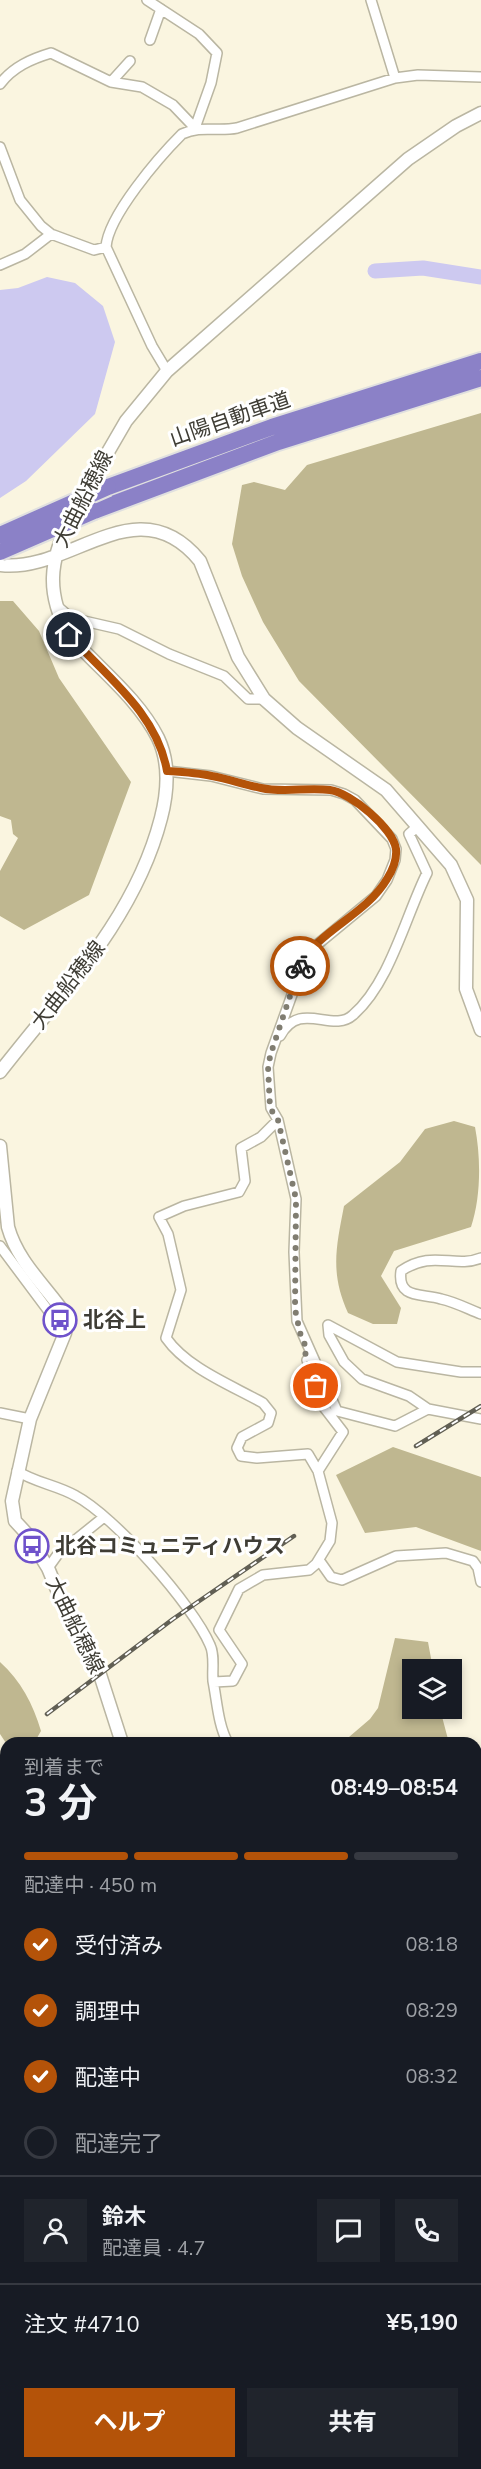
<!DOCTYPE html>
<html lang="ja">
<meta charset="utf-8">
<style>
body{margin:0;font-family:"Nunito Sans","Noto Sans JP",sans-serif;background:#20242c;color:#f1f3f6;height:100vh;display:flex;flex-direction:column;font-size:22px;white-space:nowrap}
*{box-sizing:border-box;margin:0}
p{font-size:20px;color:#9ea1a6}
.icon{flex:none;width:33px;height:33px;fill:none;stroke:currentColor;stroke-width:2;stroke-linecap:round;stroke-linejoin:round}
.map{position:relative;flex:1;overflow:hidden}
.details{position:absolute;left:0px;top:1737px;width:482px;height:732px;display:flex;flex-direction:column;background:#171b24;border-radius:18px 18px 0 0;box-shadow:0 3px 9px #0003}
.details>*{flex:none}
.buttons{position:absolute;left:402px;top:1659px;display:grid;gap:12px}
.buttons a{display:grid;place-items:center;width:60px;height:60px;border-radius:0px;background:#171b24;box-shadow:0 3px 9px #0003;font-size:30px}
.pin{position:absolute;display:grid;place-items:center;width:51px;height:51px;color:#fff;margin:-26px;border:3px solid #fff;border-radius:50%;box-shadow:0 2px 6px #0007}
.courier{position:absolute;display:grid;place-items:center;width:60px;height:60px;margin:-30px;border:4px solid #b45309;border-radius:50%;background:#fff;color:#222;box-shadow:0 2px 8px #0007}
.head em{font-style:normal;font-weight:700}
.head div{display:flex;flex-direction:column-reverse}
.head{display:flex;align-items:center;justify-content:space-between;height:102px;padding:0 24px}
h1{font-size:39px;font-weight:700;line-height:45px}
.bar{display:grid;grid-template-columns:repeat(4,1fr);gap:9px 6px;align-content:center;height:72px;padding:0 24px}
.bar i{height:8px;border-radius:4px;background:#363941}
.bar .on{background:#b45309}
.bar p{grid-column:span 4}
.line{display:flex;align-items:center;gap:15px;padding:0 24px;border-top:2px solid #363941}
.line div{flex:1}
.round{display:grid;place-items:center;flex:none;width:63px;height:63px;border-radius:0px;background:#20242c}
ol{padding:0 24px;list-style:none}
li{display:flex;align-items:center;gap:18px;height:66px}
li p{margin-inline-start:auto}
li .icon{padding:6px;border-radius:50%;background:#b45309;color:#fff;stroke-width:4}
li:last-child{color:#9ea1a6}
li i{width:33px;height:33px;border:3px solid #363941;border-radius:50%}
.action{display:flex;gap:12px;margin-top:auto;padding:12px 24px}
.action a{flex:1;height:69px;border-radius:0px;background:#b45309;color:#fff;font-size:24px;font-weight:700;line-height:69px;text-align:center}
.action a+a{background:#20242c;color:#f1f3f6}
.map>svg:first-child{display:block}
.forest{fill:#bfb790}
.water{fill:#cdc9f0}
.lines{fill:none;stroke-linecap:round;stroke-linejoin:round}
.river{stroke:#cdc9f0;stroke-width:15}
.street-casing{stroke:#bab6a2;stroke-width:12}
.secondary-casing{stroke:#bab6a2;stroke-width:15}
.primary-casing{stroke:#e0e0df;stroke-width:16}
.highway-casing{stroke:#e0e0df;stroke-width:20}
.street{stroke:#fff;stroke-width:9}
.secondary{stroke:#fff;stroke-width:12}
.primary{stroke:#b9b3dd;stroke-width:14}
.highway{stroke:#8b81c7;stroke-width:16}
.rail-casing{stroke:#615f54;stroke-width:4.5}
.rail{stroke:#fff;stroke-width:2;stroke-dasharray:7;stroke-linecap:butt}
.highway-bridge-casing{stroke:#e0e0df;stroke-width:20;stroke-linecap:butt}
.highway-bridge{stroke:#8b81c7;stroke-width:16}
.done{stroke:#807d71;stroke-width:6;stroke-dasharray:0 10.8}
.route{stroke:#b45309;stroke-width:8}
.labels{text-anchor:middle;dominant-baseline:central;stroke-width:6;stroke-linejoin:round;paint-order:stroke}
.street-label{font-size:21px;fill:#3f3d35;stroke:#fff}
.poi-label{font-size:21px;font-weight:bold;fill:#3f3d35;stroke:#fff;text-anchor:start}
</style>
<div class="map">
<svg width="481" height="2469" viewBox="0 0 481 2469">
<rect width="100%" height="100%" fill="#faf5e0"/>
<path class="forest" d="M481,413V865L299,681L263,622L242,576L232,544L242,485L254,482L285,490L307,465Z
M0,601H13L39,631L59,678L131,782L89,895L24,930L0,916V871L18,838L13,834L11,820L0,816Z
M454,1121L475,1127C481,1158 481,1197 471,1227L394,1251L381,1276L401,1308L397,1324H373L348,1313C330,1273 336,1248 344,1206L400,1162L425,1129Z
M393,1447L481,1477V1551L416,1527L365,1533L336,1475Z
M395,1638L428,1642L433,1669L412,1670V1708L440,1709L449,1743H342L370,1719L378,1708Z
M0,1662C21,1681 33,1704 41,1731L34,1743H6L0,1734Z
M476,1805L481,1811V1885L476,1883Z"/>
<path class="water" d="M47,277L75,283L103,306L115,342L95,414L26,481L0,498V290L18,288Z"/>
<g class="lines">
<path class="river" d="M375,271L423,268L481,277"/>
<g class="street-casing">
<path id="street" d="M147,0L199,34L217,53L211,83L195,128
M371,0L395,78
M150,40L161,9
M111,82L130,61
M0,84C13,67 31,59 51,53L111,82L142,87L173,105L195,128
M0,147L20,200L41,226L51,234L94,250L106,247
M0,265L25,254L51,234
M167,371L152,346L106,247C108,216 159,157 182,134C201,125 217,132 237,128L395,78L418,75L481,77
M57,606L71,618L119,629L169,654L224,676L248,699H264
M167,771L211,776L263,789L331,790L344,794L355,800L392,839L396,849L395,860L387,880L376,896L307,953L271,1053L268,1067L271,1108L278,1120L296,1199L294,1252L297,1321L337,1411L395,1426L428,1409
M280,1036C300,999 332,1034 353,1015C390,983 406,915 427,873L409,834L417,827
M0,1246L65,1333
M481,1258C454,1269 433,1249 401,1271C397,1300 423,1293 441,1299C455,1302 468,1309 481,1314
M307,1360L323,1406L343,1432L318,1471
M481,1372H461L397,1362L328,1325L329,1335L344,1362L362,1379L409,1396L428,1409L481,1419
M0,1413L30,1419
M17,1471C36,1483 57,1485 76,1496C114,1516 193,1605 210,1645C215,1655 212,1669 213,1681C217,1701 218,1725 228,1743
M319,1560L331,1577L342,1580L396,1556L446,1553L473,1561L478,1568L481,1582
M48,1568L58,1554L104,1517
M214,1682L233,1681L242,1664L219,1630L239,1589L263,1575L309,1570L316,1564L330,1541L332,1523L318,1471L308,1454L257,1458L241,1456L237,1448L242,1437L268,1423L271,1413L263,1403C231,1385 187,1368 166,1338L181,1290L168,1234L159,1217L184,1206L239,1192L245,1181L241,1148L261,1137L278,1120
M476,1869L481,1864
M476,1928L481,1929
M0,1964L6,1967
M476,1967L481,1969
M476,2155H481
M0,2174L6,2173
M0,2292L6,2290
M0,2308L6,2328
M0,2351L6,2336
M0,2354L6,2383
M476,2396L481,2385
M476,2416L481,2415
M1,2451L6,2416
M472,2463L481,2466
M435,2469L459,2468L461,2463"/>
</g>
<g class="secondary-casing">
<path id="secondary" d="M79,502L126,421L167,371L408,159L456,126L481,113
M0,565C70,574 137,484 200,561L238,657L264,699L297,728L386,790L451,865L467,900L466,989L481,1030
M0,1072C62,992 135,919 161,818C168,791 170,763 158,738C138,698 98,668 69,635C46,594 49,561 70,520
M0,1146L8,1227C18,1263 47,1287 67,1317L65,1333L30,1419L12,1501L15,1521L27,1534L48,1568L70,1621L95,1659L122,1743
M136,2469V2463"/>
</g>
<g class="primary-casing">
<path id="primary" d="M0,1983L6,1986
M476,2058H481
M476,2068H481"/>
</g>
<g class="highway-casing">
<path id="highway" d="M108,487L272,427L481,361
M94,511L278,442L481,378"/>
</g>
<use href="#street" class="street"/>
<use href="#secondary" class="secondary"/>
<use href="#primary" class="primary"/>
<use href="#highway" class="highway"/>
<g class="rail-casing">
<path id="rail" d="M416,1446L481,1406
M47,1714L173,1619L294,1536"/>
</g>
<use href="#rail" class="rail"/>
<g class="highway-bridge-casing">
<path id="highway-bridge" d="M0,535L108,487
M0,552L94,511"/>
</g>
<use href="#highway-bridge" class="highway-bridge"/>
</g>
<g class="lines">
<path class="done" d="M300,966L271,1053L268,1066L270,1108L278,1120L296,1199L295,1309L300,1333L307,1350L305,1355L316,1386"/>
<path class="route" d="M69,635C106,676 157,713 167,771C182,772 198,773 212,776C229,779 245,785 261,788C284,793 307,787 330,790C351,793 393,828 396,849C397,859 392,871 387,879C365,916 318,930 300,966"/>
</g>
<defs>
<g id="bus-ring" transform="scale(1.725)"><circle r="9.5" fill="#fff" stroke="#6f52cb" stroke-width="1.5"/><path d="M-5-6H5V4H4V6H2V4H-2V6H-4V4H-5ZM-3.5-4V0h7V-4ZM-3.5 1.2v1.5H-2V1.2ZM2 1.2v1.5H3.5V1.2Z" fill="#6f52cb"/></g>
</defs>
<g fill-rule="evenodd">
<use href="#bus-ring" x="60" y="1320"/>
<use href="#bus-ring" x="32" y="1546"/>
</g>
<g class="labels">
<g class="street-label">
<text transform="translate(230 419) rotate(-19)">山陽自動車道</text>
<text transform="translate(83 499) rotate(-63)">大曲船穂線</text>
<text transform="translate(68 985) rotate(-52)">大曲船穂線</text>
<text transform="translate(75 1625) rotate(64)">大曲船穂線</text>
</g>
<g class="poi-label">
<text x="83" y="1320">北谷上</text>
<text x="55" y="1546">北谷コミュニティハウス</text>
</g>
</g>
</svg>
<div class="buttons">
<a><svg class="icon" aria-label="layers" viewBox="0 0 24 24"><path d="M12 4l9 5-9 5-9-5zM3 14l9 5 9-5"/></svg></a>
</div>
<div class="pin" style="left:316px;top:1386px;background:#ea580c"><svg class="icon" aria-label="bag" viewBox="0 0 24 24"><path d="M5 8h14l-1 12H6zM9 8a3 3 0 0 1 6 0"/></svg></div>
<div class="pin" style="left:69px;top:635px;background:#1f2937"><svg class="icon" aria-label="home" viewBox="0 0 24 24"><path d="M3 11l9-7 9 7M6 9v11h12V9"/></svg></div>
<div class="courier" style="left:300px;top:966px"><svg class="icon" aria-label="bike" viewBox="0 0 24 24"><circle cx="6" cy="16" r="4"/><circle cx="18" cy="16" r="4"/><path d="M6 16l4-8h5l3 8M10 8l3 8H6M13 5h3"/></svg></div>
<section class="details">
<div class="head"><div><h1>3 分</h1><p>到着まで</p></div><em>08:49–08:54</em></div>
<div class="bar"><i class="on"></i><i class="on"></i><i class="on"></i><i></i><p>配達中 · 450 m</p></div>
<ol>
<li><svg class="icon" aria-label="check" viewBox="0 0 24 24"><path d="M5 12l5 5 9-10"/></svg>受付済み<p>08:18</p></li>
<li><svg class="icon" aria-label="check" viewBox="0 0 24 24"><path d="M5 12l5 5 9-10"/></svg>調理中<p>08:29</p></li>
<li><svg class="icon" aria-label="check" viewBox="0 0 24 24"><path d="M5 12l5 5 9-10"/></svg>配達中<p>08:32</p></li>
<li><i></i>配達完了</li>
</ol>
<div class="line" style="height:108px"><a class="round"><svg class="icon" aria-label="person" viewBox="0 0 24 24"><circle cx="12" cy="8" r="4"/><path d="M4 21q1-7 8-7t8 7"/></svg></a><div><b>鈴木</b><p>配達員 · 4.7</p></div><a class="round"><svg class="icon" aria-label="chat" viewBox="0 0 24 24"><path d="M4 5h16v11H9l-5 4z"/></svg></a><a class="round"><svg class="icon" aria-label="phone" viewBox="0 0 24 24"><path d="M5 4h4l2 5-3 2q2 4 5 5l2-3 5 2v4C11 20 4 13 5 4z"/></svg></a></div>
<div class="line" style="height:78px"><div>注文 #4710</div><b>¥5,190</b></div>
<div class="action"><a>ヘルプ</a><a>共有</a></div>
</section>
</div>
